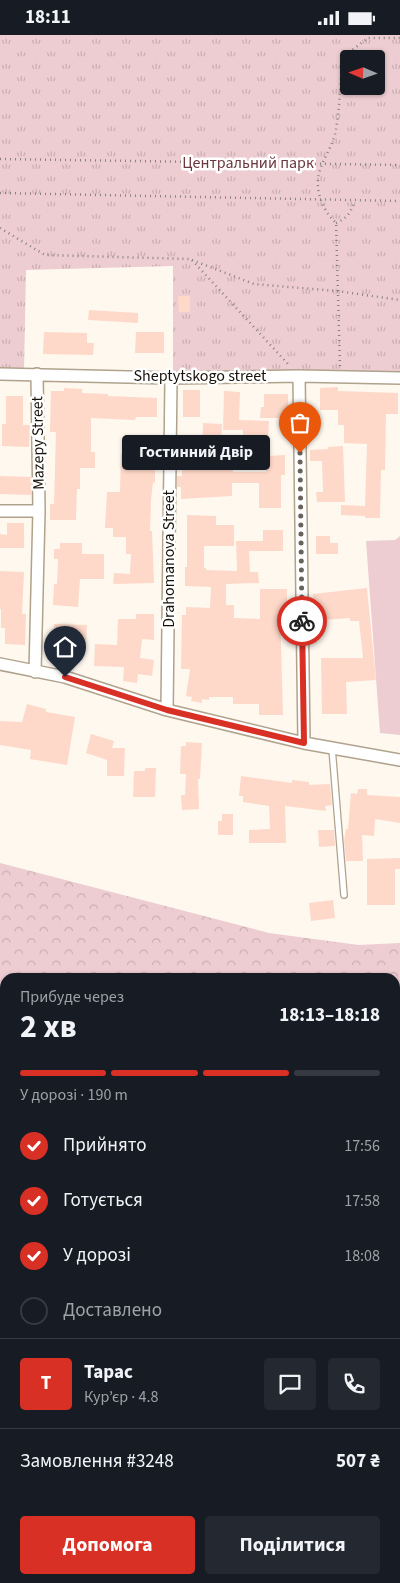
<!DOCTYPE html>
<html lang="uk">
<meta charset="utf-8">
<style>
body{margin:0;font-family:"Source Sans 3",sans-serif;background:#242831;color:#f1f3f6;height:100vh;display:flex;flex-direction:column;font-size:19px;white-space:nowrap}
*{box-sizing:border-box;margin:0}
p{font-size:16px;color:#9ea1a6}
.icon{flex:none;width:28px;height:28px;fill:none;stroke:currentColor;stroke-width:2;stroke-linecap:round;stroke-linejoin:round}
.map{position:relative;flex:1;overflow:hidden}
.drawer{position:absolute;left:0px;top:938px;width:400px;height:611px;display:flex;flex-direction:column;background:#171b24;border-radius:15px 15px 0 0;box-shadow:0 1px 4px #0004}
.drawer>*{flex:none}
.needle{width:32px;rotate:272deg}
.controls{position:absolute;left:340px;top:15px;display:grid;gap:10px}
.controls a{display:grid;place-items:center;width:45px;height:45px;border-radius:5px;background:#171b24;box-shadow:0 1px 4px #0004;font-size:25px}
.pin{position:absolute;display:grid;place-items:center;width:42px;height:42px;color:#fff;margin:-51px -21px;border-radius:50% 50% 50% 0;rotate:-45deg;box-shadow:0 0 5px #0007}
.pin .icon{rotate:45deg}
.courier{position:absolute;display:grid;place-items:center;width:50px;height:50px;margin:-25px;border:4px solid #d93025;border-radius:50%;background:#fff;color:#222;box-shadow:0 1px 6px #0007}
.bubble{position:absolute;height:35px;border-radius:5px;background:#171b24;box-shadow:0 1px 4px #0004;font-size:16px;font-weight:700;line-height:35px;text-align:center}
.head em{font-style:normal;font-weight:700}
.head div{display:flex;flex-direction:column-reverse}
.head{display:flex;align-items:center;justify-content:space-between;height:85px;padding:0 20px}
h1{font-size:32px;font-weight:700;line-height:38px}
.bar{display:grid;grid-template-columns:repeat(4,1fr);gap:8px 5px;align-content:center;height:60px;padding:0 20px}
.bar i{height:6px;border-radius:4px;background:#363941}
.bar .selected{background:#d93025}
.bar p{grid-column:span 4}
.line{display:flex;align-items:center;gap:12px;padding:0 20px;border-top:1px solid #363941}
.line div{flex:1}
.round{display:grid;place-items:center;flex:none;width:52px;height:52px;border-radius:5px;background:#242831}
ol{padding:0 20px;list-style:none}
li{display:flex;align-items:center;gap:15px;height:55px}
li p{margin-inline-start:auto}
li .icon{padding:5px;border-radius:50%;background:#d93025;color:#fff;stroke-width:4}
li:last-child{color:#9ea1a6}
li i{width:28px;height:28px;border:2px solid #363941;border-radius:50%}
.cta{display:flex;gap:10px;margin-top:auto;padding:10px 20px}
.cta a{flex:1;height:58px;border-radius:5px;background:#d93025;color:#fff;font-size:20px;font-weight:700;line-height:58px;text-align:center}
.cta a+a{background:#242831;color:#f1f3f6}
.status{display:flex;justify-content:space-between;align-items:center;height:35px;padding:0 25px;background:#171b24;direction:ltr}
.status svg{height:14px;fill:currentColor}
.map>svg:first-child{display:block}
.grass{fill:#edcdd1}
.forest{fill:url(#forest-crowns)}
.park{fill:url(#park-tufts);fill-rule:evenodd}
.building{fill:#fed9c9}
.lines{fill:none;stroke-linecap:round;stroke-linejoin:round}
.lane-casing{stroke:#b0a28c;stroke-width:8}
.street-casing{stroke:#b0a28c;stroke-width:14}
.path{stroke:#89837b;stroke-width:2.5;stroke-dasharray:1 4;stroke-linecap:butt}
.lane{stroke:#fff;stroke-width:5.5}
.street{stroke:#fff;stroke-width:11}
.done{stroke:#68625a;stroke-width:5;stroke-dasharray:0 9}
.route{stroke:#d93025;stroke-width:6}
.labels{text-anchor:middle;dominant-baseline:central;stroke-width:5;stroke-linejoin:round;paint-order:stroke}
.park-label{font-size:16px;fill:#6c363f;stroke:#fff}
.street-label{font-size:16px;fill:#17110a;stroke:#fff}
</style>
<div class="status"><b>18:11</b><svg viewBox="0 0 49 12"><path d="M0 12V9h3v3zM5 12V6h3v6zM10 12V3h3v9zM15 12V0h3v12zM26 1h20v11H26zM47 4h2v5h-2z"/></svg></div>
<div class="map">
<svg width="400" height="1548" viewBox="0 0 400 1548">
<defs>
<pattern id="forest-crowns" width="20" height="18" patternUnits="userSpaceOnUse" patternTransform="scale(1.25)"><rect width="20" height="18" fill="#edcdd1"/><path d="M2 6a3 3 0 1 1 6 0M12 15a3 3 0 1 1 6 0" fill="none" stroke="#caafb2"/></pattern>
<pattern id="park-tufts" width="24" height="20" patternUnits="userSpaceOnUse" patternTransform="scale(1.25)"><rect width="24" height="20" fill="#edcdd1"/><path d="M3 7l-1-3M5 7V3M7 7l1-3M15 17l-1-3M17 17v-4M19 17l1-3" fill="none" stroke="#caafb2"/></pattern>
</defs>
<rect width="100%" height="100%" fill="#fef8ef"/>
<path class="grass" d="M400,501V700L380,698L366,506L395,505Z"/>
<path class="forest" d="M0,828L269,898L359,910L400,908V1385L395,1387V942H5V1544H36L23,1548H0Z"/>
<path class="park" d="M0,0H400V338L173,337V231L26,235L24,335H0ZM349,24H376V51H349Z"/>
<path class="building" d="M178,261H190V277H179Z
M89,275L138,278V288L88,285Z
M44,297L87,298V308H94L93,320L43,319Z
M136,297H164V318H135Z
M338,352V356L398,358V379H386L385,435H381L380,483H365V481L341,480V470L365,471L367,409L344,408V390H338V375H320V353Z
M64,353L82,354V358L108,359V361L157,363V382H136L135,385L91,383V417H95V433H80V454H77L76,485H50V469H54L56,397H50L51,356H64Z
M183,355H200V382H183Z
M224,356L240,357L239,385L269,386L268,408L243,406V395H223Z
M264,359H288V383H260L261,372H264Z
M6,361H23V390H30L29,412L2,411V389H6Z
M203,388L222,389L221,414H234L233,437H266V421L285,420V440H281V473H259V448H232V461L181,464V452H177V441H182V422H185V418L202,417Z
M343,411L345,467H317L316,457H323L322,426H310V415L328,414V412Z
M121,419L155,420V448L153,447L151,465L150,496H152L154,548L113,549L114,538L130,539L131,519H126V502H113V493H105L107,457H120Z
M0,441L31,442V460L0,459Z
M187,480L216,481V490H234V511H204V533H206V535L237,536L236,506H263V495H283V516H249L250,537H258L259,548L226,549V570H234V583L260,584V554H287V570H282V575H280L283,680H259V669H233V662H209V665L202,664V668L191,666L192,662L186,661L190,634H181L182,580H186V572L210,573L211,552L185,551V532H187Z
M7,488H24V513H0V499L7,500Z
M316,501H330V508H338V519H316Z
M60,508H82V519H104V544H80L78,572L53,570L54,549H57L58,524H54V514H60Z
M0,536L24,537L22,579H26L25,610L5,609V593H1V574H0Z
M367,553L376,645L346,647L347,679H322L321,623H363L359,586H350V583L324,585L323,578L314,579L313,559Z
M136,579H154V605L142,604L140,623L154,625L152,641L138,639L137,648L123,646L124,632L94,631L95,609L117,610L118,584H136Z
M54,589L87,590L86,609L71,608V613H54Z
M27,669L46,674V677L75,682L67,730L30,724L31,715L0,710V686L22,687Z
M91,699L114,706L112,713H125L124,741H107V725L86,718Z
M186,707L202,708L200,744H198L199,774L182,775L181,760H185L186,739H180L181,711H186Z
M145,733H156L155,762H133L134,736H145Z
M241,741L292,748V745L309,747V750L330,749L332,770L325,771L326,776L285,771L286,808H249V795L270,794L269,771L243,767V761H239Z
M358,754H367V760L400,762V788L375,784L374,801L362,800L363,826H346L344,806L346,794H348L351,758L357,759Z
M222,779H233V800H218V786H222Z
M318,795H334L335,811L319,812Z
M400,823V834H395V870H367V824Z
M333,865L335,883L311,886L309,868Z"/>
<g class="lines">
<g class="lane-casing">
<path id="lane" d="M332,713L344,860"/>
</g>
<g class="street-casing">
<path id="street" d="M0,339L171,343L299,341L400,343
M299,341L304,708
M0,476H39
M0,629L65,642L167,675L304,708L400,725
M35,637L39,476L37,339
M167,675L171,343"/>
</g>
<path class="path" d="M0,124L400,130
M0,158L400,166
M336,188C346,184 352,177 354,166
M0,193L45,220L191,224L288,329
M192,225L254,249L337,256L400,265
M340,331L336,188C321,174 313,151 321,132C325,121 332,111 335,99C340,75 340,48 343,22L368,3H400"/>
<use href="#lane" class="lane"/>
<use href="#street" class="street"/>
</g>
<g class="lines">
<path class="done" d="M300,418L302,586"/>
<path class="route" d="M65,642L167,675L304,708L302,586"/>
</g>
<g class="labels">
<g class="park-label">
<text x="248" y="128">Центральний парк</text>
</g>
<g class="street-label">
<text x="200" y="341">Sheptytskogo street</text>
<text transform="translate(38 408) rotate(-91)">Mazepy Street</text>
<text transform="translate(169 524) rotate(-90)">Drahomanova Street</text>
</g>
</g>
</svg>
<div class="controls">
<a><svg class="needle" viewBox="-14 -14 28 28"><path d="M0-13l5 13h-10z" fill="#e53935"/><path d="M0 13l5-13h-10z" fill="#9ea1a6"/></svg></a>
</div>
<div class="pin" style="left:300px;top:418px;background:#ea580c"><svg class="icon" aria-label="bag" viewBox="0 0 24 24"><path d="M5 8h14l-1 12H6zM9 8a3 3 0 0 1 6 0"/></svg></div>
<div class="pin" style="left:65px;top:642px;background:#1f2937"><svg class="icon" aria-label="home" viewBox="0 0 24 24"><path d="M3 11l9-7 9 7M6 9v11h12V9"/></svg></div>
<div class="courier" style="left:302px;top:586px"><svg class="icon" aria-label="bike" viewBox="0 0 24 24"><circle cx="6" cy="16" r="4"/><circle cx="18" cy="16" r="4"/><path d="M6 16l4-8h5l3 8M10 8l3 8H6M13 5h3"/></svg></div>
<div class="bubble" style="left:122px;top:400px;width:148px">Гостинний Двір</div>
<section class="drawer">
<div class="head"><div><h1>2 хв</h1><p>Прибуде через</p></div><em>18:13–18:18</em></div>
<div class="bar"><i class="selected"></i><i class="selected"></i><i class="selected"></i><i></i><p>У дорозі · 190 m</p></div>
<ol>
<li><svg class="icon" aria-label="check" viewBox="0 0 24 24"><path d="M5 12l5 5 9-10"/></svg>Прийнято<p>17:56</p></li>
<li><svg class="icon" aria-label="check" viewBox="0 0 24 24"><path d="M5 12l5 5 9-10"/></svg>Готується<p>17:58</p></li>
<li><svg class="icon" aria-label="check" viewBox="0 0 24 24"><path d="M5 12l5 5 9-10"/></svg>У дорозі<p>18:08</p></li>
<li><i></i>Доставлено</li>
</ol>
<div class="line" style="height:90px"><b class="round" style="background:#d93025;color:#fff">Т</b><div><b>Тарас</b><p>Кур’єр · 4.8</p></div><a class="round"><svg class="icon" aria-label="chat" viewBox="0 0 24 24"><path d="M4 5h16v11H9l-5 4z"/></svg></a><a class="round"><svg class="icon" aria-label="phone" viewBox="0 0 24 24"><path d="M5 4h4l2 5-3 2q2 4 5 5l2-3 5 2v4C11 20 4 13 5 4z"/></svg></a></div>
<div class="line" style="height:65px"><div>Замовлення #3248</div><b>507 ₴</b></div>
<div class="cta"><a>Допомога</a><a>Поділитися</a></div>
</section>
</div>
